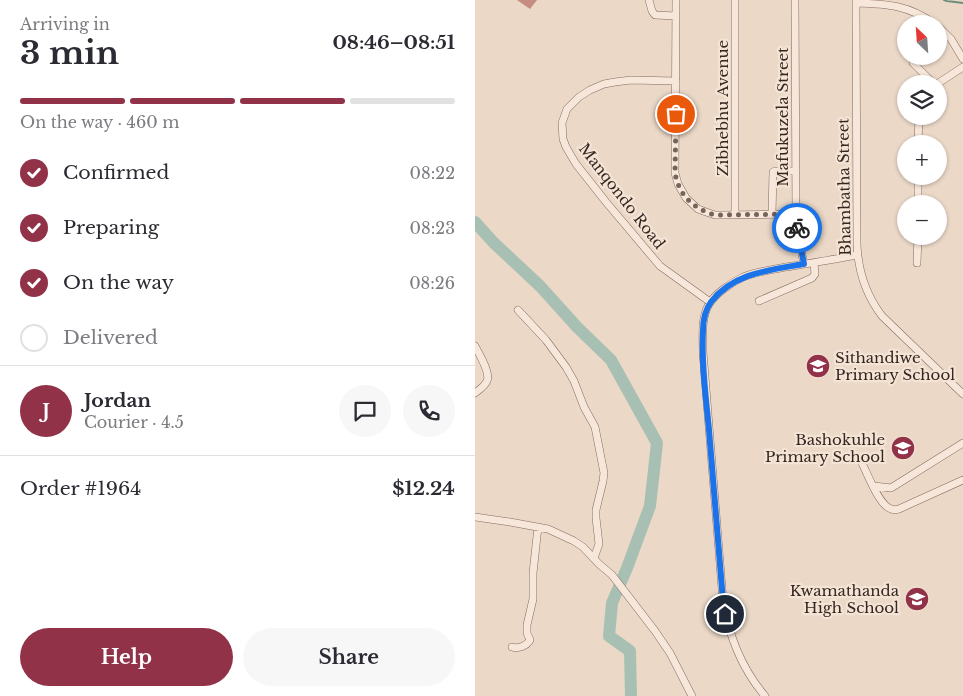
<!DOCTYPE html>
<meta charset="utf-8">
<style>
body{margin:0;font-family:"Libre Baskerville",serif;background:#f7f7f7;color:#2b2b33;height:100vh;display:flex;flex-direction:column;font-size:19px;white-space:nowrap}
*{box-sizing:border-box;margin:0}
p{font-size:16px;color:#7c7c81}
.icon{flex:none;width:28px;height:28px;fill:none;stroke:currentColor;stroke-width:2;stroke-linecap:round;stroke-linejoin:round}
.map{position:relative;flex:1;overflow:hidden}
.side{display:flex;flex-direction:column;background:#fff;width:475px}
.side>*{flex:none}
.needle{width:32px;rotate:335deg}
.buttons{position:absolute;left:422px;top:15px;display:grid;gap:10px}
.buttons a{display:grid;place-items:center;width:50px;height:50px;border-radius:50%;background:#fff;box-shadow:0 1px 4px #0004;font-size:25px}
.pin{position:absolute;display:grid;place-items:center;width:42px;height:42px;color:#fff;margin:-21px;border:2px solid #fff;border-radius:50%;box-shadow:0 1px 5px #0007}
.courier{position:absolute;display:grid;place-items:center;width:50px;height:50px;margin:-25px;border:4px solid #1a73e8;border-radius:50%;background:#fff;color:#222;box-shadow:0 1px 6px #0007}
.overview em{font-style:normal;font-weight:700}
.overview div{display:flex;flex-direction:column-reverse}
.overview{display:flex;align-items:center;justify-content:space-between;height:85px;padding:0 20px}
h1{font-size:32px;font-weight:700;line-height:38px}
.bar{display:grid;grid-template-columns:repeat(4,1fr);gap:8px 5px;align-content:center;height:60px;padding:0 20px}
.bar i{height:6px;border-radius:4px;background:#e1e1e2}
.bar .current{background:#913249}
.bar p{grid-column:span 4}
.line{display:flex;align-items:center;gap:12px;padding:0 20px;border-top:1px solid #e1e1e2}
.line div{flex:1}
.round{display:grid;place-items:center;flex:none;width:52px;height:52px;border-radius:26px;background:#f7f7f7}
ol{padding:0 20px;list-style:none}
li{display:flex;align-items:center;gap:15px;height:55px}
li p{margin-inline-start:auto}
li .icon{padding:5px;border-radius:50%;background:#913249;color:#fff;stroke-width:4}
li:last-child{color:#7c7c81}
li i{width:28px;height:28px;border:2px solid #e1e1e2;border-radius:50%}
.cta{display:flex;gap:10px;margin-top:auto;padding:10px 20px}
.cta a{flex:1;height:58px;border-radius:30px;background:#913249;color:#fff;font-size:20px;font-weight:700;line-height:58px;text-align:center}
.cta a+a{background:#f7f7f7;color:#2b2b33}
main{display:flex;flex:1;min-height:0}
.map>svg:first-child{display:block}
.lines{fill:none;stroke-linecap:round;stroke-linejoin:round}
.stream{stroke:#6f8d7f;stroke-width:2}
.river{stroke:#a8c0b3;stroke-width:12}
.building{fill:#c78c80}
.minor-casing{stroke:#86695e;stroke-width:8}
.minor{stroke:#f7e7da;stroke-width:7}
.done{stroke:#76645a;stroke-width:5;stroke-dasharray:0 9}
.route{stroke:#1a73e8;stroke-width:6}
.labels{text-anchor:middle;dominant-baseline:central;stroke-width:4.5;stroke-linejoin:round;paint-order:stroke}
.street-label{font-size:15px;fill:#372620;stroke:#f3e4d6}
.poi-label{font-size:15px;fill:#372620;stroke:#f3e4d6;text-anchor:end}
</style>
<main>
<section class="side">
<div class="overview"><div><h1>3 min</h1><p>Arriving in</p></div><em>08:46–08:51</em></div>
<div class="bar"><i class="current"></i><i class="current"></i><i class="current"></i><i></i><p>On the way · 460 m</p></div>
<ol>
<li><svg class="icon" aria-label="check" viewBox="0 0 24 24"><path d="M5 12l5 5 9-10"/></svg>Confirmed<p>08:22</p></li>
<li><svg class="icon" aria-label="check" viewBox="0 0 24 24"><path d="M5 12l5 5 9-10"/></svg>Preparing<p>08:23</p></li>
<li><svg class="icon" aria-label="check" viewBox="0 0 24 24"><path d="M5 12l5 5 9-10"/></svg>On the way<p>08:26</p></li>
<li><i></i>Delivered</li>
</ol>
<div class="line" style="height:90px"><b class="round" style="background:#913249;color:#fff">J</b><div><b>Jordan</b><p>Courier · 4.5</p></div><a class="round"><svg class="icon" aria-label="chat" viewBox="0 0 24 24"><path d="M4 5h16v11H9l-5 4z"/></svg></a><a class="round"><svg class="icon" aria-label="phone" viewBox="0 0 24 24"><path d="M5 4h4l2 5-3 2q2 4 5 5l2-3 5 2v4C11 20 4 13 5 4z"/></svg></a></div>
<div class="line" style="height:65px"><div>Order #1964</div><b>$12.24</b></div>
<div class="cta"><a>Help</a><a>Share</a></div>
</section>
<div class="map">
<svg width="488" height="696" viewBox="0 0 488 696">
<rect width="100%" height="100%" fill="#ebd8c7"/>
<g class="lines">
<path class="stream" d="M469,0L472,1L488,3"/>
<path class="river" d="M0,222L19,243L65,286L102,327L136,360L182,443L175,506L152,568L137,603L134,636L155,651L156,696"/>
</g>
<path class="building" d="M42,0H62L55,9Z"/>
<g class="lines">
<g class="minor-casing">
<path id="minor" d="M174,0L177,11L180,15L201,16
M201,0L200,173L203,184L211,198L223,209L231,212L240,215H249L321,214
M320,0L321,214L325,245L329,264
M381,0L382,244C383,271 391,295 407,316L488,394
M381,3C413,4 433,5 460,24
M464,27L476,39L488,59
M438,63L459,84
M201,81L156,80L140,82L129,84L115,90L104,97L92,109L87,123L88,139L91,147L101,164L131,202L185,266L235,302
M462,84L488,67
M443,144L444,116
M308,170L309,151
M443,176V204
M297,214L298,172L300,171H321
M260,215V0
M442,263L443,236
M284,301L337,278L340,274L339,263
M43,310L71,340L91,367L99,381L109,407L120,427L129,473L128,481L121,510V518L124,544L119,558
M0,346C4,354 16,373 12,381C10,386 4,390 0,393
M387,463C393,475 404,505 416,509C420,510 420,510 424,509L488,480
M399,486L416,488L488,443
M0,517L35,522L73,529L99,541L108,547L124,564L137,575L180,631L195,653L217,696
M37,647C43,649 52,646 55,640L52,633V625L58,599V573L63,527
M290,696C267,669 254,636 248,601L228,352C228,337 226,320 233,306C239,294 256,283 268,277C283,271 301,269 317,266C339,263 360,259 382,255"/>
</g>
<use href="#minor" class="minor"/>
</g>
<g class="lines">
<path class="done" d="M201,114L200,173C204,196 219,209 240,215L321,214L322,228"/>
<path class="route" d="M250,614L248,601C243,544 239,487 234,430C231,398 226,363 228,331C228,321 230,310 236,302C258,273 295,270 329,264L322,228"/>
</g>
<defs>
<g id="school-disc" transform="scale(1.25)"><circle r="9.5" fill="#913249" stroke="#f3e4d6"/><path d="M0-5L7-2L0 1L-7-2ZM-4 1L0 2.5L4 1V4Q0 6-4 4Z" fill="#fff"/></g>
</defs>
<g fill-rule="evenodd">
<use href="#school-disc" x="343" y="366"/>
<use href="#school-disc" x="428" y="448"/>
<use href="#school-disc" x="442" y="599"/>
</g>
<g class="labels">
<g class="street-label">
<text transform="translate(247 108) rotate(-90)">Zibhebhu Avenue</text>
<text transform="translate(307 117) rotate(-90)">Mafukuzela Street</text>
<text transform="translate(369 187) rotate(-91)">Bhambatha Street</text>
<text transform="translate(147 196) rotate(52)">Manqondo Road</text>
</g>
<g class="poi-label">
<text x="360" y="357" text-anchor="start">Sithandiwe<tspan x="360" dy="17">Primary School</tspan></text>
<text x="410" y="439">Bashokuhle<tspan x="410" dy="17">Primary School</tspan></text>
<text x="424" y="590">Kwamathanda<tspan x="424" dy="17">High School</tspan></text>
</g>
</g>
</svg>
<div class="buttons">
<a><svg class="needle" viewBox="-14 -14 28 28"><path d="M0-13l5 13h-10z" fill="#e53935"/><path d="M0 13l5-13h-10z" fill="#7c7c81"/></svg></a>
<a><svg class="icon" aria-label="layers" viewBox="0 0 24 24"><path d="M12 4l9 5-9 5-9-5zM3 14l9 5 9-5"/></svg></a>
<a>+</a>
<a>−</a>
</div>
<div class="pin" style="left:201px;top:114px;background:#ea580c"><svg class="icon" aria-label="bag" viewBox="0 0 24 24"><path d="M5 8h14l-1 12H6zM9 8a3 3 0 0 1 6 0"/></svg></div>
<div class="pin" style="left:250px;top:614px;background:#1f2937"><svg class="icon" aria-label="home" viewBox="0 0 24 24"><path d="M3 11l9-7 9 7M6 9v11h12V9"/></svg></div>
<div class="courier" style="left:322px;top:228px"><svg class="icon" aria-label="bike" viewBox="0 0 24 24"><circle cx="6" cy="16" r="4"/><circle cx="18" cy="16" r="4"/><path d="M6 16l4-8h5l3 8M10 8l3 8H6M13 5h3"/></svg></div>
</div>
</main>
